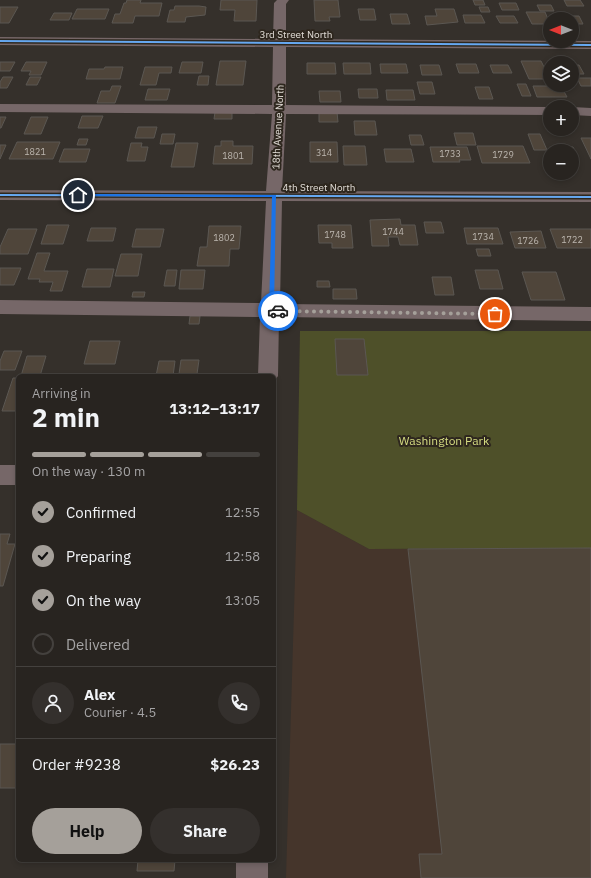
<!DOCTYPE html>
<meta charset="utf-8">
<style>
body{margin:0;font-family:"IBM Plex Sans",sans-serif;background:#34302d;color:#f1f3f6;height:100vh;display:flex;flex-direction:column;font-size:15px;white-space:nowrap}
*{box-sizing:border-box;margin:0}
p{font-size:13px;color:#a5a4a5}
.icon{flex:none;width:22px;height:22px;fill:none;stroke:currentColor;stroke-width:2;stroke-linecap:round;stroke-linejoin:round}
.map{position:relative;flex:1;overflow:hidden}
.panel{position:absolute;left:16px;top:374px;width:260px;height:488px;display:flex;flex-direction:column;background:#282420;border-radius:6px;box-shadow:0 2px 6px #0003,0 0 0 1px #44413e}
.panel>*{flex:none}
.needle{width:26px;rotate:270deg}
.controls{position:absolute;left:543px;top:12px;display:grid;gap:8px}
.controls a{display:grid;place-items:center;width:36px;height:36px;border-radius:50%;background:#282420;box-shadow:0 2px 6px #0003,0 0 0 1px #44413e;font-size:20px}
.pin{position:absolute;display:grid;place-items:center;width:34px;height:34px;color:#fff;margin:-17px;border:2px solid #fff;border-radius:50%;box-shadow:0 1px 4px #0007}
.courier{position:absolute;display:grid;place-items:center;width:40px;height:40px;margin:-20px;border:3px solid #1a73e8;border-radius:50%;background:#fff;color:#222;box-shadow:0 1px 5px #0007}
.summary em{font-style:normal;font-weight:700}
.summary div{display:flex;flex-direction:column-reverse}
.summary{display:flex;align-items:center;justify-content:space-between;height:68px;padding:0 16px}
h1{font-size:26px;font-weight:700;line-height:30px}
.bar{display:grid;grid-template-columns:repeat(4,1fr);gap:6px 4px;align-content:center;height:48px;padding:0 16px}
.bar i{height:5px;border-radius:3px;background:#44413e}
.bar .selected{background:#a5a09a}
.bar p{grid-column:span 4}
.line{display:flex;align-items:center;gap:10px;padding:0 16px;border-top:1px solid #44413e}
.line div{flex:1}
.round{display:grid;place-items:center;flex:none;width:42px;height:42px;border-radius:21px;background:#34302d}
ol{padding:0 16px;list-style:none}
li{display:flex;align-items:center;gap:12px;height:44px}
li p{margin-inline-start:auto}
li .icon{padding:4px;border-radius:50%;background:#a5a09a;color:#111;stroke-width:4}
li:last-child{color:#a5a4a5}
li i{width:22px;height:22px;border:2px solid #44413e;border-radius:50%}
.primary-button{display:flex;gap:8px;margin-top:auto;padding:8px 16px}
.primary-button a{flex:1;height:46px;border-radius:24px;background:#a5a09a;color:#111;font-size:16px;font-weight:700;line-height:46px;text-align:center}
.primary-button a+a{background:#34302d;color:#f1f3f6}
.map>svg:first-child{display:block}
.education{fill:#45352b}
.green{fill:#4e5029}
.building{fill:#4f453a;stroke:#5b5752}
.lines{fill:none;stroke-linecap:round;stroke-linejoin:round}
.minor{fill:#766768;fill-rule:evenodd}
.cycleway-casing{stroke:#2e271e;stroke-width:3}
.cycleway{fill:#66a8f1;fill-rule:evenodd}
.route{fill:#1a73e8}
.done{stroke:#a5a09a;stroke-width:4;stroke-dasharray:0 7.2}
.labels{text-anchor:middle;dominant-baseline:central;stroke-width:4;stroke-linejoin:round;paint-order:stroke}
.far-number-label{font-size:9px;fill:#bcb6af}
.far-street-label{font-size:10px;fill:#e1dcd6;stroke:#2e271e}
.park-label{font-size:12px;fill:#d5dc82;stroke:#2e271e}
</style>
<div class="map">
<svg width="591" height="878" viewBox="0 0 591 878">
<rect width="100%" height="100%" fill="#35302b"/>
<path class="education" d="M297,510L369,549L591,548V878H286Z"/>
<path class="green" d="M300,331H591V548L369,549L297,510Z"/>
<path class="building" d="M127,0H141L140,3H162L159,16H135L133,23H112L115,14H120L124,3H126Z
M221,0H257L256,21H234L235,10H220Z
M314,0H338L340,17H329L330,21H315Z
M473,0H483L485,5H475Z
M564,0H580L584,6H567Z
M499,3H516L519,10H502Z
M537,5H551L554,11H540Z
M175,6H199L206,7L205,15L186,17L185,22H167L170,10H174Z
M0,7H18L9,23H0Z
M479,7H488L490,12H481Z
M77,9H109L105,19H72Z
M358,9H374L376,20H360Z
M435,9H454L458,22L427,25L425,16H437Z
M526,12H545L550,24H532Z
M54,13H72L69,20H50Z
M390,14H407L410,24H392Z
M463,15H481L485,23H465Z
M496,16H514L518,23H500Z
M561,16H579L583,24H572V19H563Z
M220,61H246L243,85H216Z
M521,61H541L544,67H550V75H548L549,79H529Z
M0,62H15L10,71H0Z
M26,62H47L41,75H29L31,71H21Z
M182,62H203L201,73H179Z
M307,63H335L336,74H307Z
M343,63H370L371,74H344Z
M380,64H406L408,73H381Z
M456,64H476L479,73H459Z
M420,65H439L442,75H422Z
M490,65H508L512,73H493Z
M572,65H579L584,74H572Z
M105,67H123L120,79H86L89,69H104Z
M145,67H172L171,73H159L156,85H140Z
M199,76H209L208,85H197Z
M3,77H13L7,88H0V82Z
M30,77H41L37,85H26Z
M577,78H591V86H581Z
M417,82H432L435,94H420Z
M517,84H526L531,96H522Z
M112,86H121L115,103H97L101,91H110Z
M533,86H561L567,97H537Z
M475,87H489L493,99H479Z
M148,89H170L167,100H145Z
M358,89H377L378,98H359Z
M386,90H413L415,100H387Z
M319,91H340L341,102H320Z
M215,112H232V119H214Z
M319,112H337L338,122H319Z
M82,116H103L98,128H78Z
M0,117H6L1,128H0Z
M31,117H48L41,134H24Z
M354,121H375L377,135H355Z
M138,127H157L154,138H135Z
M454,133H473L476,145H457Z
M162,134H175L173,144H160Z
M528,134H540L547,150H534Z
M409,135H421L424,145H411Z
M581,138H591V159Z
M79,139H88L86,145H77Z
M221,141H233V146H253L252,164H213L215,146H221Z
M17,142H60L53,159H9Z
M310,142H337L338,162H310Z
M131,143H142L141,147H148L145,161H127Z
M176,143H198L194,167H171Z
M0,145H6L0,159Z
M343,146H365L367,165H344Z
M477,146H523L530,163H482Z
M430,147H467L471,160H459L460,162H433Z
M556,147H573L578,158H572V151H558Z
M64,149H90L86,162H59Z
M384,149H411L414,162H386Z
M400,219L401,225H415L418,245H400L398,237H388L389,246H372L370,220Z
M424,222H441L444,233H426Z
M47,225H69L63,244H41Z
M318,225H351L353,248H332V243H319Z
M209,226H241L239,249H230L229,266H197L200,247H207Z
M91,228H116L113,241H87Z
M464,228H498L503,244H467Z
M8,229H37L28,254H0V247Z
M136,229H164L160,247H132Z
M550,229H591V248H557Z
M541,231L546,248H515L510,232Z
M476,249H489L491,256H478Z
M37,253H50L44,271H68L62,291H50L53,282H39L40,279H28Z
M121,254H142L138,276H115Z
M0,268H21L14,285H0Z
M87,269H114L110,287H82Z
M167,270H177L175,286H164Z
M181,270H205L203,289H179Z
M475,270H498L503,289H480Z
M522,272H556L565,300H531Z
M432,277H451L454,295H435Z
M317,281H329L330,287H317Z
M333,289H356L357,299H333Z
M133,292H145L144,297H132Z
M190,316H200L199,324H189Z
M335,339H364L368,375H337Z
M90,341H120L115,364H84Z
M4,351H22L15,370H0V361Z
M27,356H46L40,376H21Z
M181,360H199L197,374H179Z
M159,361H175L173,376H156Z
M13,378H18V411H2Z
M0,534H10L7,544H15L3,586H0Z
M591,548V878H421L419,854H442L408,549Z
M0,744H18V788H0Z
M138,860H175L174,871H137Z"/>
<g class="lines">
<path class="minor" d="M277,0H289L286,4V39L591,41V49L286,47V105L551,107L550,115L286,114L282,191L591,192V202L282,201L280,304L591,307V321L279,317L278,376L274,382V376H258L260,317L0,314V300L261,303L266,201L0,200V190L266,191L272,114L0,112V104L272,105L273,47L0,45V37L273,39L274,3Z
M571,107H572L591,108V116L572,115Z
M0,465H18V485H0Z
M236,860H268V878H236Z"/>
<g class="cycleway-casing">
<path id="cycleway" d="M0,40L591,44V46L0,42Z
M0,194L591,196V198L0,196Z"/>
</g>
<use href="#cycleway" class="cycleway"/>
</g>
<path class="route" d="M77,194L276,195L274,309L281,311C279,314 271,314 269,311L272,197L78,196Z"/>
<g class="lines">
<path class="done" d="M278,311L495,314"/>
</g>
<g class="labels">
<g class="far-number-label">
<text x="35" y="151">1821</text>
<text x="324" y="152">314</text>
<text x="450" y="153">1733</text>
<text x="503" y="154">1729</text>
<text x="233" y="155">1801</text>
<text x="393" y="231">1744</text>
<text x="335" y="234">1748</text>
<text x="483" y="236">1734</text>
<text x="224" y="237">1802</text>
<text x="572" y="239">1722</text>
<text x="528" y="240">1726</text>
</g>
<g class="far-street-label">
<text x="296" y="34">3rd Street North</text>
<text transform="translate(278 127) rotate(-87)">18th Avenue North</text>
<text x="319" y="187">4th Street North</text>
</g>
<g class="park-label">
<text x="444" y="440">Washington Park</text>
</g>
</g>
</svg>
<div class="controls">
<a><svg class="needle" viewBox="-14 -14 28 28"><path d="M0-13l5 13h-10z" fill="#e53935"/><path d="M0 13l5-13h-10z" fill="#a5a4a5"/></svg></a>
<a><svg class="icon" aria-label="layers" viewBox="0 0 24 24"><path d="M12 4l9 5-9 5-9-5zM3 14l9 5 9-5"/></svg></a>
<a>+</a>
<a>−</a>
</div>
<div class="pin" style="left:495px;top:314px;background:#ea580c"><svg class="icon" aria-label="bag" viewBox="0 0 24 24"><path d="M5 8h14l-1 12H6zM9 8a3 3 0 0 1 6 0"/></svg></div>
<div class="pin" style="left:78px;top:195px;background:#1f2937"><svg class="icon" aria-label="home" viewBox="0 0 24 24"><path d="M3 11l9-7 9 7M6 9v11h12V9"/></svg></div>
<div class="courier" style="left:278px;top:311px"><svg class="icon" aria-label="car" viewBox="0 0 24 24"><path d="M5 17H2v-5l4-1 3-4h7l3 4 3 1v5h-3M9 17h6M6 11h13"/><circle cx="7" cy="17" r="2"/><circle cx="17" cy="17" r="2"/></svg></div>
<section class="panel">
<div class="summary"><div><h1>2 min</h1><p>Arriving in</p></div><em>13:12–13:17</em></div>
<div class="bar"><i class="selected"></i><i class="selected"></i><i class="selected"></i><i></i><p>On the way · 130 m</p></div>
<ol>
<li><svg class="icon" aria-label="check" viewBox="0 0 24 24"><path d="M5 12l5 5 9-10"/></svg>Confirmed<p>12:55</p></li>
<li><svg class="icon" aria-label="check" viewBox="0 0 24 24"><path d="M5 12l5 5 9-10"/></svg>Preparing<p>12:58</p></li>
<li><svg class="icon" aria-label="check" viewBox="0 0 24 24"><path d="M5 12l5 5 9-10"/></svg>On the way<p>13:05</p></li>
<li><i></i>Delivered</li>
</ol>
<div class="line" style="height:72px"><a class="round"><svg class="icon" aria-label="person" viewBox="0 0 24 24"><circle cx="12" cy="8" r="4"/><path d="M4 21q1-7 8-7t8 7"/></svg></a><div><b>Alex</b><p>Courier · 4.5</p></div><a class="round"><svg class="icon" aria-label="phone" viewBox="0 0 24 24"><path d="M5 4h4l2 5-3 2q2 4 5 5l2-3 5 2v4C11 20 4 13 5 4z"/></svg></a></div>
<div class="line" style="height:52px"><div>Order #9238</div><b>$26.23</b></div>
<div class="primary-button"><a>Help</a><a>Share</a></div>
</section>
</div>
